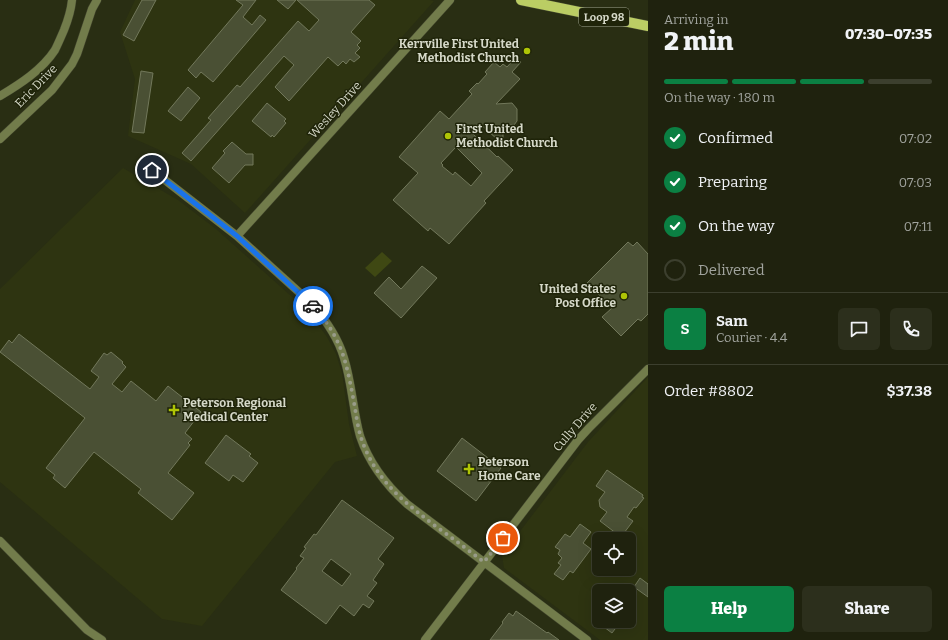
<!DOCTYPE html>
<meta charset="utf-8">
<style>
body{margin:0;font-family:Bitter,serif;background:#2c2f1c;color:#f1f3f6;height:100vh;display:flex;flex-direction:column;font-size:15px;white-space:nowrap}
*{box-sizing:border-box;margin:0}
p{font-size:13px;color:#a1a49e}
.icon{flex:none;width:22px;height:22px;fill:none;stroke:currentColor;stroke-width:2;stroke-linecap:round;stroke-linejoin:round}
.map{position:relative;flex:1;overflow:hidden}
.panel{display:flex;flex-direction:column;background:#1f220e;width:300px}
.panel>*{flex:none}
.controls{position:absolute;left:592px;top:532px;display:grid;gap:8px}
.controls a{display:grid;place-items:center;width:44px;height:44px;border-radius:6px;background:#1f220e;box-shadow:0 4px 16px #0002,0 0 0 1px #3c3f2e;font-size:20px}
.pin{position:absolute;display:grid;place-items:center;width:34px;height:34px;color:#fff;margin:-17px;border:2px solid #fff;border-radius:50%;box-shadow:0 1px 4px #0007}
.courier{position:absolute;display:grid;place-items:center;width:40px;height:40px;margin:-20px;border:3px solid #1a73e8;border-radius:50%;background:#fff;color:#222;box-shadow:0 1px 5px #0007}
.head em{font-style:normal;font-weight:800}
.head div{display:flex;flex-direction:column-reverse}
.head{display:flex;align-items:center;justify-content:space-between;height:68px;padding:0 16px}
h1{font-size:26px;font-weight:800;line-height:30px}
.bar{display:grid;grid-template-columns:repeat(4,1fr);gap:6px 4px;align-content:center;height:48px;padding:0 16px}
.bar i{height:5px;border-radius:3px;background:#3c3f2e}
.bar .on{background:#0b8043}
.bar p{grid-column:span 4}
.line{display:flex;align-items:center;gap:10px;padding:0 16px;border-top:1px solid #3c3f2e}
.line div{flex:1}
.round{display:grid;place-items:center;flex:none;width:42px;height:42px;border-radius:6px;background:#2c2f1c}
ol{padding:0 16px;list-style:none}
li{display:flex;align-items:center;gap:12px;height:44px}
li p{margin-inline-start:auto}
li .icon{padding:4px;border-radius:50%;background:#0b8043;color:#fff;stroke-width:4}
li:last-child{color:#a1a49e}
li i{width:22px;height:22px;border:2px solid #3c3f2e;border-radius:50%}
.primary-button{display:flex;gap:8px;margin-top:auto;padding:8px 16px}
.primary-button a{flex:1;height:46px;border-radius:6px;background:#0b8043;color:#fff;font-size:16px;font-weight:800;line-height:46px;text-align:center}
.primary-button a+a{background:#2c2f1c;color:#f1f3f6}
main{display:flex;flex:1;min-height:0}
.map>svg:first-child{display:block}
.built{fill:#2e3411;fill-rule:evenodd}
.green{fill:#3f4813}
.building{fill:#4a5034;stroke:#72785b;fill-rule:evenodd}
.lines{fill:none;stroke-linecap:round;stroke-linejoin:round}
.street-casing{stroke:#454930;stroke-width:9}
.primary-casing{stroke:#454930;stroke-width:11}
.street{stroke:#727c4b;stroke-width:8}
.primary{stroke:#bbcd64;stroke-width:10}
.done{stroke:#999c89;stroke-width:4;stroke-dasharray:0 7.2}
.route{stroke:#1a73e8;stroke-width:5}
.poi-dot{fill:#afc506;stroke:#1f2409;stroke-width:1.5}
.labels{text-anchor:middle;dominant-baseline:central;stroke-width:3;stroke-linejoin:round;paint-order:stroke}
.shield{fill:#1f2409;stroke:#9ea28f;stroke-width:1}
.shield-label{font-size:11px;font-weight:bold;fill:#d5d8c8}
.poi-label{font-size:12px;font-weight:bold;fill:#d5d8c8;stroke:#1f2409;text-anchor:start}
.street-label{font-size:12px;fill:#d5d8c8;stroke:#1f2409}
</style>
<main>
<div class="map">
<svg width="648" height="640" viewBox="0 0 648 640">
<rect width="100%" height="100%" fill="#292e13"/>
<path class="built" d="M135,0H430L434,1L245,213L191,164L128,136L135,79L120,32Z
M123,168L178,200L216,229L309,312L327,337L336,354L342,373L349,424L357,456L335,462L202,626L162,619L0,482V289Z
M648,377V640H600L504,568L502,555L588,442ZM599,539H629V569H599ZM599,591H629V621H599Z"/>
<path class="green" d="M382,252L392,261L375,277L365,268Z"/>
<path class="building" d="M142,0H156L134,41L123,35Z
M236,0H256L243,17L252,25L260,15L266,20L213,82L201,72L196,78L188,70L243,5Z
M277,0H296L288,9Z
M297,0H369L375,5L351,32L361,41L357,45L360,48L355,53L360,57L354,62L350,59L346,64L343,61L338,66L328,57L289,101L275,87L294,65L284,56L191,161L182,153L211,120L208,118L237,85L240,87L298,21L309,31L319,20Z
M516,57L521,62L512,72L520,79L496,104L512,103L517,109V121L514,125H509L503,133V138L497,139L480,124L472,133L497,157L498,156L513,170L484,201L486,203L449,244L430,228L428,231L393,200L418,173L399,157L440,111L449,119L472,94L469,91L477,83L478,84L487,74L485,72L494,62L500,67L503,64L507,67ZM456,147L482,173L471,186L455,172L453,175L442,166L443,165L441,163Z
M141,71L153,73L144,133L132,132Z
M188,87L200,98L181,121L168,111Z
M267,103L286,119L284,121L286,123L274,137L272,135L271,137L252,121Z
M232,142L246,154H253V165H245L229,183L212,168L225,153L223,151Z
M628,242L633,246L637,242L648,254V314L641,321L638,319L621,336L602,317L612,308L587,283Z
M422,266L437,278L401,318L374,293L389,277L401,289Z
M19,334L90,389L99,377L91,371L104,353L107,355L111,352L123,362L122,363L126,367L112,384L122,392L131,381L156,401L168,386L201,412L185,433L192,439L188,443L190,445L168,473L194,493L172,520L138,493L141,489L94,452L65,488L53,478L55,475L46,468L85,418L0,352L9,340L12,343Z
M226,435L251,454L249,456L258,463L243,482L233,475L229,481L205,463Z
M462,438L501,468L476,501L437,471Z
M607,470L643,495L642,497L644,498L636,508L634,507L627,517L633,521L621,537L600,521L607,512L600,507L599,500L605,492L596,486Z
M342,500L394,538L378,559L384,564L373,580L377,583L367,596L374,601L369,608L363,604L354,616L340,605L326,624L281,590L297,569L296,568L304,558L300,556L306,548L304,547L314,534L316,535ZM331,559L351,574L342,586L322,571Z
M580,524L591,532L583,543L591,549L573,573L570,571L563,580L554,574L561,565L558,563L562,558L558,554L560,550L555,547L565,534L570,537Z
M640,578L648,584V597L634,587Z
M516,611L547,633L548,632L559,640H490L503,623L502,622L509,613L513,616Z
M596,621H621L612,633Z"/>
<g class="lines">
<g class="street-casing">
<path id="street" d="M0,96C20,84 42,70 55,50C58,44 61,37 64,30C68,20 71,10 72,0
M0,139L52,90L72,64L77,54L92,9L97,0
M152,170L237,236L311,303C325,319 338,337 344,358C352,383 353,411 360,436C369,463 386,485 407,504L587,640
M237,236L450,0
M0,541L87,630L102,640
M425,640L578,440L589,428L648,369"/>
</g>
<g class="primary-casing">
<path id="primary" d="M521,0L648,26"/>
</g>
<use href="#street" class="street"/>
<use href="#primary" class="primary"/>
</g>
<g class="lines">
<path class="done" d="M313,306C327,321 338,339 344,358C349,374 352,392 355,408C357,421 359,434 364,446C380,485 407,504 438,528C454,539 469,551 484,562L503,538"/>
<path class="route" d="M152,170L237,236L313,306"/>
</g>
<g class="poi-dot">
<circle cx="527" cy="51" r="4"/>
<circle cx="448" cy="136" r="4"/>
<circle cx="624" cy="296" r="4"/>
<path d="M172 404h4v4h4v4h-4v4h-4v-4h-4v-4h4z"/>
<path d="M467 463h4v4h4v4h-4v4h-4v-4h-4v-4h4z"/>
</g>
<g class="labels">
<rect class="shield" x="579" y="8" width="50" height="18" rx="3"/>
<g class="shield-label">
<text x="604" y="17">Loop 98</text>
</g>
<g class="poi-label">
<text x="519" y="44" text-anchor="end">Kerrville First United<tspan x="519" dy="14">Methodist Church</tspan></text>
<text x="456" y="129">First United<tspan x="456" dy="14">Methodist Church</tspan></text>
<text x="616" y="289" text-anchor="end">United States<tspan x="616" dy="14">Post Office</tspan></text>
<text x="183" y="403">Peterson Regional<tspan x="183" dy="14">Medical Center</tspan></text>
<text x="478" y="462">Peterson<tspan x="478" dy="14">Home Care</tspan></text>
</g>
<g class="street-label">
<text transform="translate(36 86) rotate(-46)">Eric Drive</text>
<text transform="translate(335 110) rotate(-48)">Wesley Drive</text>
<text transform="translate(575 427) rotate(-49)">Cully Drive</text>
</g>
</g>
</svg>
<div class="controls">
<a><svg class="icon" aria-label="locate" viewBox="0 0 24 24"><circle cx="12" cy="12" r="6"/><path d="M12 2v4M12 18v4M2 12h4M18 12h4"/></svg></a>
<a><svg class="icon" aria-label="layers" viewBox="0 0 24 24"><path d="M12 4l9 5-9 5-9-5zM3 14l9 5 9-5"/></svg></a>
</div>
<div class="pin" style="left:503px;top:538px;background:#ea580c"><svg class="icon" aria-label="bag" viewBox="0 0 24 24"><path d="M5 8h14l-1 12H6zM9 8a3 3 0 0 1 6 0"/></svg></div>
<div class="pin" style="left:152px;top:170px;background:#1f2937"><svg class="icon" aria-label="home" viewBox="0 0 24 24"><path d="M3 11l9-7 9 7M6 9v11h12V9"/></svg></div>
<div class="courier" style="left:313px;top:306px"><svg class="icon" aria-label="car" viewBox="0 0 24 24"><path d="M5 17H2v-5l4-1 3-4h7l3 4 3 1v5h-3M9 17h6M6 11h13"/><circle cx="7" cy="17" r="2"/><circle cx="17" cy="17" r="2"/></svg></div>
</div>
<section class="panel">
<div class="head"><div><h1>2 min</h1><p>Arriving in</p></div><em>07:30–07:35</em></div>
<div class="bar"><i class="on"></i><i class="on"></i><i class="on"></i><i></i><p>On the way · 180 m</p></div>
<ol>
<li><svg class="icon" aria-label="check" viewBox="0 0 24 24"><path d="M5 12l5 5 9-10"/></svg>Confirmed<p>07:02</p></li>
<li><svg class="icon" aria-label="check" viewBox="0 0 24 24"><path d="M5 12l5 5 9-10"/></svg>Preparing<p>07:03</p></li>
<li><svg class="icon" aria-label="check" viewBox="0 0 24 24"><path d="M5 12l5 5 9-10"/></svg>On the way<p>07:11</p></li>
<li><i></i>Delivered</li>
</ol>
<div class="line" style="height:72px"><b class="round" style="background:#0b8043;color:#fff">S</b><div><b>Sam</b><p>Courier · 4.4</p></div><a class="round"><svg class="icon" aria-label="chat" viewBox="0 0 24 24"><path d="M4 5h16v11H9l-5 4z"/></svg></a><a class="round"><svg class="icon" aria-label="phone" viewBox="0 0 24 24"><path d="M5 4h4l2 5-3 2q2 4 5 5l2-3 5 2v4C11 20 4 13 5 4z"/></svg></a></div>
<div class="line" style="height:52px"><div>Order #8802</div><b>$37.38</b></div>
<div class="primary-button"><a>Help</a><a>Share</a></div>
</section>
</main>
